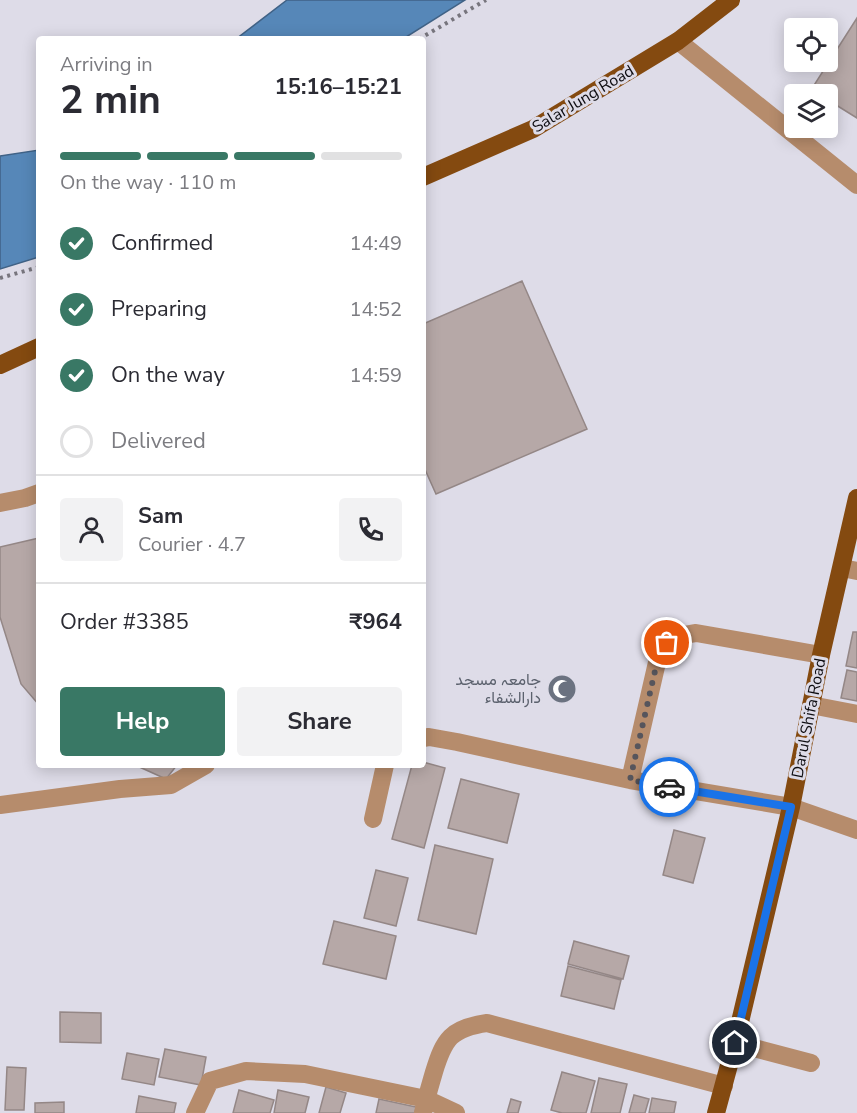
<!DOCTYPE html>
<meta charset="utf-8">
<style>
body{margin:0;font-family:"Nunito Sans",Vazirmatn,sans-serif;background:#f2f2f3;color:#2b2b33;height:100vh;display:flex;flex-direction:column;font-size:22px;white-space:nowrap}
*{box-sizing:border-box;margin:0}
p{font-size:20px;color:#7c7c81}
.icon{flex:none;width:33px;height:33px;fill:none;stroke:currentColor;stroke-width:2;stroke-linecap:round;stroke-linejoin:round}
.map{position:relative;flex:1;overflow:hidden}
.details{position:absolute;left:36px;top:36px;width:390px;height:732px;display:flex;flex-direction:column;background:#fff;border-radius:6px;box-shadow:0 3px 15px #0003}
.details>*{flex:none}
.controls{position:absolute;left:784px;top:18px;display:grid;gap:12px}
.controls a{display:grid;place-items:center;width:54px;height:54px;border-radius:6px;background:#fff;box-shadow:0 3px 15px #0003;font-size:30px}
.pin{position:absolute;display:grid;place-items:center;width:51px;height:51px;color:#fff;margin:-26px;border:3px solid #fff;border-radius:50%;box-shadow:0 2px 6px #0007}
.courier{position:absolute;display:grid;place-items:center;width:60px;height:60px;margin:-30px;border:4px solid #1a73e8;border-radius:50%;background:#fff;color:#222;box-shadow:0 2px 8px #0007}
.headline em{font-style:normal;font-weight:700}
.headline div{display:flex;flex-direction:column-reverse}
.headline{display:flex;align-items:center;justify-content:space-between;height:102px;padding:0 24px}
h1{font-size:39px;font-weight:700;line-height:45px}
.bar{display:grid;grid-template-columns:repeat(4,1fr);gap:9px 6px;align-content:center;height:72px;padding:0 24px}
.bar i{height:8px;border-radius:4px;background:#e1e1e2}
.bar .active{background:#397865}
.bar p{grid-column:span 4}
.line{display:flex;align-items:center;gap:15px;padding:0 24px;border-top:2px solid #e1e1e2}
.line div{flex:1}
.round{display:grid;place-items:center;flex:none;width:63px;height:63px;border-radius:6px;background:#f2f2f3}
ol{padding:0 24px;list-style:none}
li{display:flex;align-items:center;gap:18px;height:66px}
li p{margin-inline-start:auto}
li .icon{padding:6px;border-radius:50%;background:#397865;color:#fff;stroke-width:4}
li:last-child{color:#7c7c81}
li i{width:33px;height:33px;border:3px solid #e1e1e2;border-radius:50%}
.cta{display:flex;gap:12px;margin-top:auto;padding:12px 24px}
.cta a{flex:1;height:69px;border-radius:6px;background:#397865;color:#fff;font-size:24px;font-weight:700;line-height:69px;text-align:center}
.cta a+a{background:#f2f2f3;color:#2b2b33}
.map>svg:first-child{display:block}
.water{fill:#5687b8;stroke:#406286;stroke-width:1.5}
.building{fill:#b6a8a7;stroke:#948786;stroke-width:1.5}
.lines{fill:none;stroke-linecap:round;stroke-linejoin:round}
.path{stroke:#77757d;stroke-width:4;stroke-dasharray:3 4.5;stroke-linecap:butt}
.minor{stroke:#b68c6c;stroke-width:18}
.major{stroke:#844a10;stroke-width:18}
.done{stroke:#56555c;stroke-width:6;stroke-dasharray:0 10.8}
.route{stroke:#1a73e8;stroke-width:8}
.labels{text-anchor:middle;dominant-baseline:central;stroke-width:6;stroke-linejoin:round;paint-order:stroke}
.street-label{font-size:16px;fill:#0d0c10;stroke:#dedce8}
.worship-label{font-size:16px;fill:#5b616d;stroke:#dedce8;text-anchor:end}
</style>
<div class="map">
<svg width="857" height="1113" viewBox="0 0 857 1113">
<rect width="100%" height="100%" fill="#dedce8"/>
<path class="water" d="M287,0H465L403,39H236Z
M39,150V257L0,269V156Z"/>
<path class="building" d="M857,18V118L828,100V94H819L811,90Z
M522,281L587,429L436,494L423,465V324Z
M39,538L38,600L39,705L21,684L0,617V547Z
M853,632H857V668L846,666Z
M847,670L857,672V701L841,698Z
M423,762L445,768L424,848L392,839L412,765H423Z
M135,765H177L166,779Z
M461,779L519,794L507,843L448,828Z
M674,830L705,838L693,883L663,875Z
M435,845L493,859L476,934L418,920Z
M376,870L408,878L396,926L364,918Z
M334,921L396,936L386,979L323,964Z
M574,941L629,956L623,979L568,964Z
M568,966L621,980L614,1009L561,996Z
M60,1012L101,1013V1043L60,1042Z
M165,1049L206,1057L201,1085L159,1077Z
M127,1053L159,1059L154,1085L122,1079Z
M7,1067L26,1068L24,1110H5Z
M562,1072L595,1081L586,1113H562L551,1110Z
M599,1078L627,1084L620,1113H591Z
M326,1087L346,1093L340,1113H319Z
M239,1090L274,1100L270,1113H233Z
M278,1090L309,1097L305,1113H274Z
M634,1095L649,1099L645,1113H629Z
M139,1096L176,1103L174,1113H136Z
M652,1098L676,1102L674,1113H649Z
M379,1099L416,1107L415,1113H376Z
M511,1099L521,1102L518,1113H507Z
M64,1102V1113H35V1103Z"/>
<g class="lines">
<path class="path" d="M419,39L486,0
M0,278L39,267"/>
<path class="minor" d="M678,41L857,185
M0,503L25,498L39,493
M842,568L857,571
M811,705L857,714
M423,738L429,737L457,742L630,780L791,807L857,830
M630,780L658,658C669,639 675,636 696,633L821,655
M0,805L120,789L171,785L206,765
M373,819L385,765
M735,1043L811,1063
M195,1113L210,1081L246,1071L305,1074L426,1099L456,1113
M423,1113C426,1099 430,1086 434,1072C444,1039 451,1028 487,1023L724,1086"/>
<path class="major" d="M423,177L533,129L678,41L731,0
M0,365L39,347
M716,1113L735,1043L791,807L821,655L857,498"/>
</g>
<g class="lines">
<path class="done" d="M667,643L658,658L630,780L669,787"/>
<path class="route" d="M669,787L791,807L735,1043"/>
</g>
<defs>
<g id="mosque-disc" transform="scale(1.5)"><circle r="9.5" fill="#6b7280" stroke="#dedce8"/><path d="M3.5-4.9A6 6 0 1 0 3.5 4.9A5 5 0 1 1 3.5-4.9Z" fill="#fff"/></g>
</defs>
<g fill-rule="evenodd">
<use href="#mosque-disc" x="562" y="689"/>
</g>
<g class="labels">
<g class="street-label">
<text transform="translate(583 99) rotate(-31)">Salar Jung Road</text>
<text transform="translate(809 718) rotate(-79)">Darul Shifa Road</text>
</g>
<g class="worship-label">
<text x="541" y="680">جامعہ مسجد<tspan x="541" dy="18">دارالشفاء</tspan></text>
</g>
</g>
</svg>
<div class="controls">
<a><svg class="icon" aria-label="locate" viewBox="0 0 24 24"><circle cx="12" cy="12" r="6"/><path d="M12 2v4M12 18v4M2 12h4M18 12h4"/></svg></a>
<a><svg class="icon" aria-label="layers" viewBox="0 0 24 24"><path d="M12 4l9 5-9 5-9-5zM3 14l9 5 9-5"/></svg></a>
</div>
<div class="pin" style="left:667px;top:643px;background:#ea580c"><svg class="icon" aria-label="bag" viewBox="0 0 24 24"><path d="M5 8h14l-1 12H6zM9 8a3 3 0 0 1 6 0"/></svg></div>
<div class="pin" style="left:735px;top:1043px;background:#1f2937"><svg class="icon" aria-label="home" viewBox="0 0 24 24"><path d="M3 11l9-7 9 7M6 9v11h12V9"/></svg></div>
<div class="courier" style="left:669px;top:787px"><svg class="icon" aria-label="car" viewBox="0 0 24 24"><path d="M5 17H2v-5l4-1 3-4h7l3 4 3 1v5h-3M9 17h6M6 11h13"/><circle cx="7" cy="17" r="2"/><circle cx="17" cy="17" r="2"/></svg></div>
<section class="details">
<div class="headline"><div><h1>2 min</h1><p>Arriving in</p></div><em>15:16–15:21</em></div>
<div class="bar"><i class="active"></i><i class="active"></i><i class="active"></i><i></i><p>On the way · 110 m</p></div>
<ol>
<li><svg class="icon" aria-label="check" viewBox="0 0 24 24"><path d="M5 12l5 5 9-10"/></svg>Confirmed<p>14:49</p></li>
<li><svg class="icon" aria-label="check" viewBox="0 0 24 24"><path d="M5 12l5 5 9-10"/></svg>Preparing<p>14:52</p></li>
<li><svg class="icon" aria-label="check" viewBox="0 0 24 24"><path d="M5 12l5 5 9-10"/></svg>On the way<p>14:59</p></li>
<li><i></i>Delivered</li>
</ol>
<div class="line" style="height:108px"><a class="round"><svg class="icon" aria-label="person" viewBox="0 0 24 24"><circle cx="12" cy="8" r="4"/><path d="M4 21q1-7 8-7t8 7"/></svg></a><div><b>Sam</b><p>Courier · 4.7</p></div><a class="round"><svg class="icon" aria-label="phone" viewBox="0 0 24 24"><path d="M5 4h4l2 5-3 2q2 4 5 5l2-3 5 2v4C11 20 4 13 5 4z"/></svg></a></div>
<div class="line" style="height:78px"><div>Order #3385</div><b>₹964</b></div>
<div class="cta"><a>Help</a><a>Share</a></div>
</section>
</div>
